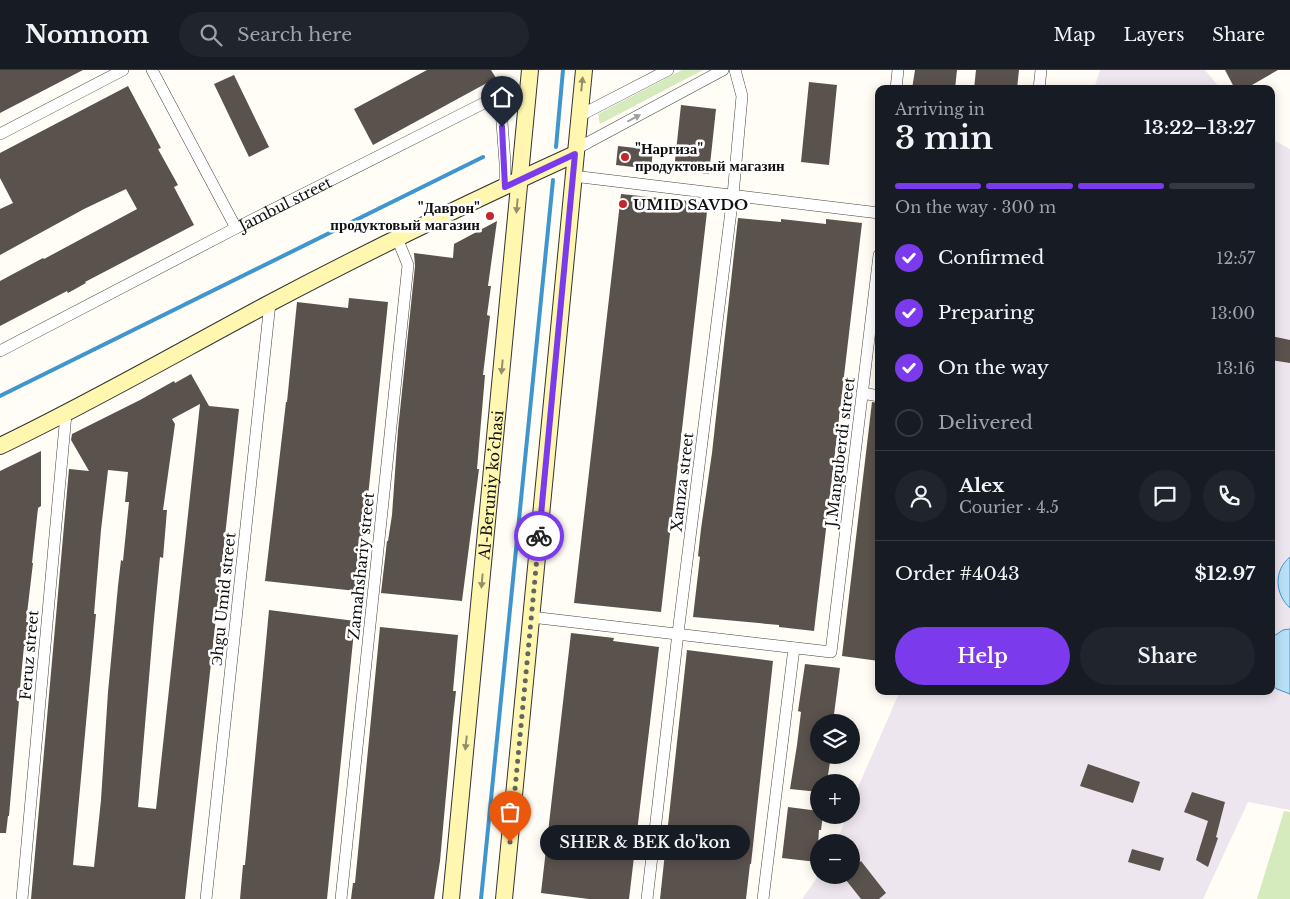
<!DOCTYPE html>
<meta charset="utf-8">
<style>
body{margin:0;font-family:"Libre Baskerville",serif;background:#20242c;color:#f1f3f6;height:100vh;display:flex;flex-direction:column;font-size:19px;white-space:nowrap}
*{box-sizing:border-box;margin:0}
p{font-size:16px;color:#9ea1a6}
.icon{flex:none;width:28px;height:28px;fill:none;stroke:currentColor;stroke-width:2;stroke-linecap:round;stroke-linejoin:round}
.map{position:relative;flex:1;overflow:hidden}
.sheet{position:absolute;left:875px;top:15px;width:400px;height:610px;display:flex;flex-direction:column;background:#171b24;border-radius:10px;box-shadow:0 2px 12px #0003}
.sheet>*{flex:none}
.buttons{position:absolute;left:810px;top:644px;display:grid;gap:10px}
.buttons a{display:grid;place-items:center;width:50px;height:50px;border-radius:50%;background:#171b24;box-shadow:0 2px 12px #0003;font-size:25px}
.pin{position:absolute;display:grid;place-items:center;width:42px;height:42px;color:#fff;margin:-51px -21px;border-radius:50% 50% 50% 0;rotate:-45deg;box-shadow:0 0 5px #0007}
.pin .icon{rotate:45deg}
.courier{position:absolute;display:grid;place-items:center;width:50px;height:50px;margin:-25px;border:4px solid #7c3aed;border-radius:50%;background:#fff;color:#222;box-shadow:0 1px 6px #0007}
.bubble{position:absolute;height:35px;border-radius:18px;background:#171b24;box-shadow:0 2px 12px #0003;font-size:16px;font-weight:600;line-height:35px;text-align:center}
.overview em{font-style:normal;font-weight:600}
.overview div{display:flex;flex-direction:column-reverse}
.overview{display:flex;align-items:center;justify-content:space-between;height:85px;padding:0 20px}
h1{font-size:32px;font-weight:600;line-height:38px}
.bar{display:grid;grid-template-columns:repeat(4,1fr);gap:8px 5px;align-content:center;height:60px;padding:0 20px}
.bar i{height:6px;border-radius:4px;background:#363941}
.bar .current{background:#7c3aed}
.bar p{grid-column:span 4}
.line{display:flex;align-items:center;gap:12px;padding:0 20px;border-top:1px solid #363941}
.line div{flex:1}
.round{display:grid;place-items:center;flex:none;width:52px;height:52px;border-radius:26px;background:#20242c}
ol{padding:0 20px;list-style:none}
li{display:flex;align-items:center;gap:15px;height:55px}
li p{margin-inline-start:auto}
li .icon{padding:5px;border-radius:50%;background:#7c3aed;color:#fff;stroke-width:4}
li:last-child{color:#9ea1a6}
li i{width:28px;height:28px;border:2px solid #363941;border-radius:50%}
.primary-button{display:flex;gap:10px;margin-top:auto;padding:10px 20px}
.primary-button a{flex:1;height:58px;border-radius:30px;background:#7c3aed;color:#fff;font-size:20px;font-weight:600;line-height:58px;text-align:center}
.primary-button a+a{background:#20242c;color:#f1f3f6}
header{display:flex;align-items:center;gap:30px;box-sizing:border-box;height:70px;padding:0 25px;background:#171b24;border-bottom:1px solid #363941}
header strong{font-size:24px}
nav{display:flex;gap:28px;margin-inline-start:auto;font-size:18px}
.search{width:350px;height:45px;background:#20242c;display:flex;align-items:center;gap:12px;box-sizing:border-box;padding:0 18px;border-radius:28px;color:#9ea1a6;font-size:19px}
.map>svg:first-child{display:block}
.industrial{fill:#eee6ef}
.green{fill:#d5ebbd}
.water{fill:#b9e0f7;stroke:#3f96cf}
.lines{fill:none;stroke-linecap:round;stroke-linejoin:round}
.stream{stroke:#3f96cf;stroke-width:4}
.building{fill:#5a524d;fill-rule:evenodd}
.street-casing{stroke:#444;stroke-width:12}
.secondary-casing{stroke:#333;stroke-width:18}
.street{stroke:#fff;stroke-width:11}
.secondary{stroke:#fff6b0;stroke-width:16}
.oneway{fill:#948f68}
.oneway2{fill:#a0a0a0}
.done{stroke:#646461;stroke-width:5;stroke-dasharray:0 9}
.route{stroke:#7c3aed;stroke-width:6}
.poi-dot{fill:#c4262e;stroke:#fff;stroke-width:2}
.labels{text-anchor:middle;dominant-baseline:central;stroke-width:5;stroke-linejoin:round;paint-order:stroke}
.poi-label{font-size:15px;font-weight:bold;fill:#111;stroke:#fff;text-anchor:start}
.street-label{font-size:15px;fill:#111;stroke:#fff}
</style>
<header>
<strong>Nomnom</strong>
<div class="search"><svg class="icon" aria-label="search" viewBox="0 0 24 24"><circle cx="10" cy="10" r="6"/><path d="M15 15l6 6"/></svg>Search here</div>
<nav><a>Map</a><a>Layers</a><a>Share</a></nav>
</header>
<div class="map">
<svg width="1290" height="829" viewBox="0 0 1290 829">
<rect width="100%" height="100%" fill="#fffdf5"/>
<path class="industrial" d="M1100,0H1205L1221,19H1094Z
M1271,69L1290,79V740L1248,732L1203,829H802L819,805H851V772H837L847,745H851V734L856,722L900,621H1271Z"/>
<path class="green" d="M682,0H703L600,54L598,44Z
M1284,741L1290,742V829H1257Z"/>
<path class="water" d="M1290,487V538C1275,524 1273,501 1290,487Z
M1290,559V624L1277,619L1271,615V568L1283,560Z"/>
<g class="lines">
<path class="stream" d="M556,77L563,0
M0,326L483,87
M481,829L553,110"/>
</g>
<path class="building" d="M0,0H83L0,43Z
M427,0H491L496,8L373,75L354,39Z
M915,0H957L955,19H912Z
M976,0H1019L1017,19H974Z
M1225,0H1278L1245,19H1235Z
M234,5L269,77L249,87L214,14Z
M809,12L837,15L829,95L801,92Z
M128,16L161,78L158,79L178,115L174,117L194,155L85,212L86,213L68,223L67,221L0,256V211L43,188L44,189L137,139L126,119L84,139L0,185V139L13,133L0,108V83Z
M681,35L716,39L709,104L674,100Z
M618,76L653,80L651,99L616,95Z
M621,124L708,133L661,542L574,533Z
M738,148L781,152V149L826,154V149L862,153L814,561L779,557V555L693,547L700,487L698,486L701,459L712,383Z
M497,151L488,216H491L487,245L490,246L483,305H485L477,399H479L462,531L381,523L387,471H388L392,445L398,360L415,196L414,183L453,188L454,174Z
M349,228L388,232L369,417L356,521L265,511L283,358L286,332H287L297,232L348,238Z
M1271,266L1290,270V293L1271,290Z
M191,304L209,336L239,339L185,829H31L69,399L89,401L71,370L72,364L140,330L174,311L175,313ZM200,334L156,739L138,737L154,549L160,487L163,488L167,440H163L175,354L172,349ZM108,400L128,402L125,432H129L123,491L121,490L118,516L108,622L101,730L94,797L73,795L96,544H94L101,460Z
M872,332L879,333V591L842,586Z
M41,381V436L38,438L32,493H33L26,552H29L26,576H24L21,607L9,746H8L6,763H0V401Z
M269,540L355,551L327,829H240L243,795H245Z
M380,557L458,565L453,621H456L453,648L440,791L434,829H351L353,813H355Z
M571,563L614,568L613,571L659,577L629,829H589L541,823Z
M687,580L773,591L751,794H750L746,829H660Z
M805,594L840,598L833,652H819V685H831L827,712H819V722L790,719L797,675L801,642L798,641Z
M1088,694L1140,712L1133,733L1080,716Z
M1192,722L1225,732L1216,767L1218,768L1208,797L1196,790L1208,751L1184,742Z
M788,737L819,741V745H823L821,760H819L817,792L782,788Z
M1132,779L1164,788L1160,801L1128,792Z
M851,787L857,794L861,791L886,823L879,829H861L842,805H851Z"/>
<g class="lines">
<g class="street-casing">
<g id="street">
<path d="M152,0L236,158"/>
<path d="M896,19L898,0"/>
<path d="M1039,19L1041,0"/>
<path d="M579,46L668,0"/>
<path d="M0,64L123,0"/>
<path d="M576,79L723,0"/>
<path d="M573,106L879,143"/>
<path id="s1" d="M0,281L236,158L488,31L497,33L501,39L505,93V117"/>
<path d="M862,323L879,326"/>
<path d="M531,547L831,582L879,185"/>
<path d="M22,829L66,344"/>
<path d="M206,829L270,233"/>
<path d="M341,829L408,195L397,168"/>
<path d="M647,829L678,563L733,125L742,26L735,0"/>
<path d="M763,829L794,578"/>
</g>
</g>
<g class="secondary-casing">
<g id="secondary">
<path d="M0,376C92,332 180,281 270,233C370,180 472,131 575,84"/>
<path id="s2" d="M451,829L530,0"/>
<path d="M504,829L584,0"/>
</g>
</g>
<use href="#street" class="street"/>
<use href="#secondary" class="secondary"/>
</g>
<defs><path id="oneway-solid" d="M-6-.8H1V-3.2L6.5 0L1 3.2V.8H-6Z" transform="scale(1.25)"/></defs>
<g class="oneway">
<use href="#oneway-solid" transform="translate(582 14) rotate(-84)"/>
<use href="#oneway-solid" transform="translate(517 136) rotate(95)"/>
<use href="#oneway-solid" transform="translate(502 297) rotate(95)"/>
<use href="#oneway-solid" transform="translate(482 511) rotate(95)"/>
<use href="#oneway-solid" transform="translate(466 673) rotate(96)"/>
</g>
<use class="oneway2" href="#oneway-solid" transform="translate(634 48) rotate(-28)"/>
<g class="lines">
<path class="done" d="M510,772L539,466"/>
<path class="route" d="M502,57L505,117L575,84L539,466"/>
</g>
<g class="poi-dot">
<circle cx="625" cy="87" r="5"/>
<circle cx="623" cy="134" r="5"/>
<circle cx="490" cy="146" r="5"/>
</g>
<g class="labels">
<g class="poi-label">
<text x="635" y="78">"Наргиза"<tspan x="635" dy="17">продуктовый магазин</tspan></text>
<text x="633" y="134">UMID SAVDO</text>
<text x="480" y="137" text-anchor="end">"Даврон"<tspan x="480" dy="17">продуктовый магазин</tspan></text>
</g>
<g class="street-label">
<text stroke="none"><textPath href="#s1" startOffset="321">Jambul street</textPath></text>
<text transform="translate(840 382) rotate(-83)">J.Manguberdi street</text>
<text transform="translate(682 412) rotate(-83)">Xamza street</text>
<text stroke="none"><textPath href="#s2" startOffset="416">Al-Beruniy ko’chasi</textPath></text>
<text transform="translate(361 496) rotate(-84)">Zamahshariy street</text>
<text transform="translate(223 529) rotate(-84)">Эhgu Umid street</text>
<text transform="translate(29 585) rotate(-85)">Feruz street</text>
</g>
</g>
</svg>
<div class="buttons">
<a><svg class="icon" aria-label="layers" viewBox="0 0 24 24"><path d="M12 4l9 5-9 5-9-5zM3 14l9 5 9-5"/></svg></a>
<a>+</a>
<a>−</a>
</div>
<div class="pin" style="left:510px;top:772px;background:#ea580c"><svg class="icon" aria-label="bag" viewBox="0 0 24 24"><path d="M5 8h14l-1 12H6zM9 8a3 3 0 0 1 6 0"/></svg></div>
<div class="pin" style="left:502px;top:57px;background:#1f2937"><svg class="icon" aria-label="home" viewBox="0 0 24 24"><path d="M3 11l9-7 9 7M6 9v11h12V9"/></svg></div>
<div class="courier" style="left:539px;top:466px"><svg class="icon" aria-label="bike" viewBox="0 0 24 24"><circle cx="6" cy="16" r="4"/><circle cx="18" cy="16" r="4"/><path d="M6 16l4-8h5l3 8M10 8l3 8H6M13 5h3"/></svg></div>
<div class="bubble" style="left:540px;top:755px;width:210px">SHER &amp; BEK do'kon</div>
<section class="sheet">
<div class="overview"><div><h1>3 min</h1><p>Arriving in</p></div><em>13:22–13:27</em></div>
<div class="bar"><i class="current"></i><i class="current"></i><i class="current"></i><i></i><p>On the way · 300 m</p></div>
<ol>
<li><svg class="icon" aria-label="check" viewBox="0 0 24 24"><path d="M5 12l5 5 9-10"/></svg>Confirmed<p>12:57</p></li>
<li><svg class="icon" aria-label="check" viewBox="0 0 24 24"><path d="M5 12l5 5 9-10"/></svg>Preparing<p>13:00</p></li>
<li><svg class="icon" aria-label="check" viewBox="0 0 24 24"><path d="M5 12l5 5 9-10"/></svg>On the way<p>13:16</p></li>
<li><i></i>Delivered</li>
</ol>
<div class="line" style="height:90px"><a class="round"><svg class="icon" aria-label="person" viewBox="0 0 24 24"><circle cx="12" cy="8" r="4"/><path d="M4 21q1-7 8-7t8 7"/></svg></a><div><b>Alex</b><p>Courier · 4.5</p></div><a class="round"><svg class="icon" aria-label="chat" viewBox="0 0 24 24"><path d="M4 5h16v11H9l-5 4z"/></svg></a><a class="round"><svg class="icon" aria-label="phone" viewBox="0 0 24 24"><path d="M5 4h4l2 5-3 2q2 4 5 5l2-3 5 2v4C11 20 4 13 5 4z"/></svg></a></div>
<div class="line" style="height:65px"><div>Order #4043</div><b>$12.97</b></div>
<div class="primary-button"><a>Help</a><a>Share</a></div>
</section>
</div>
